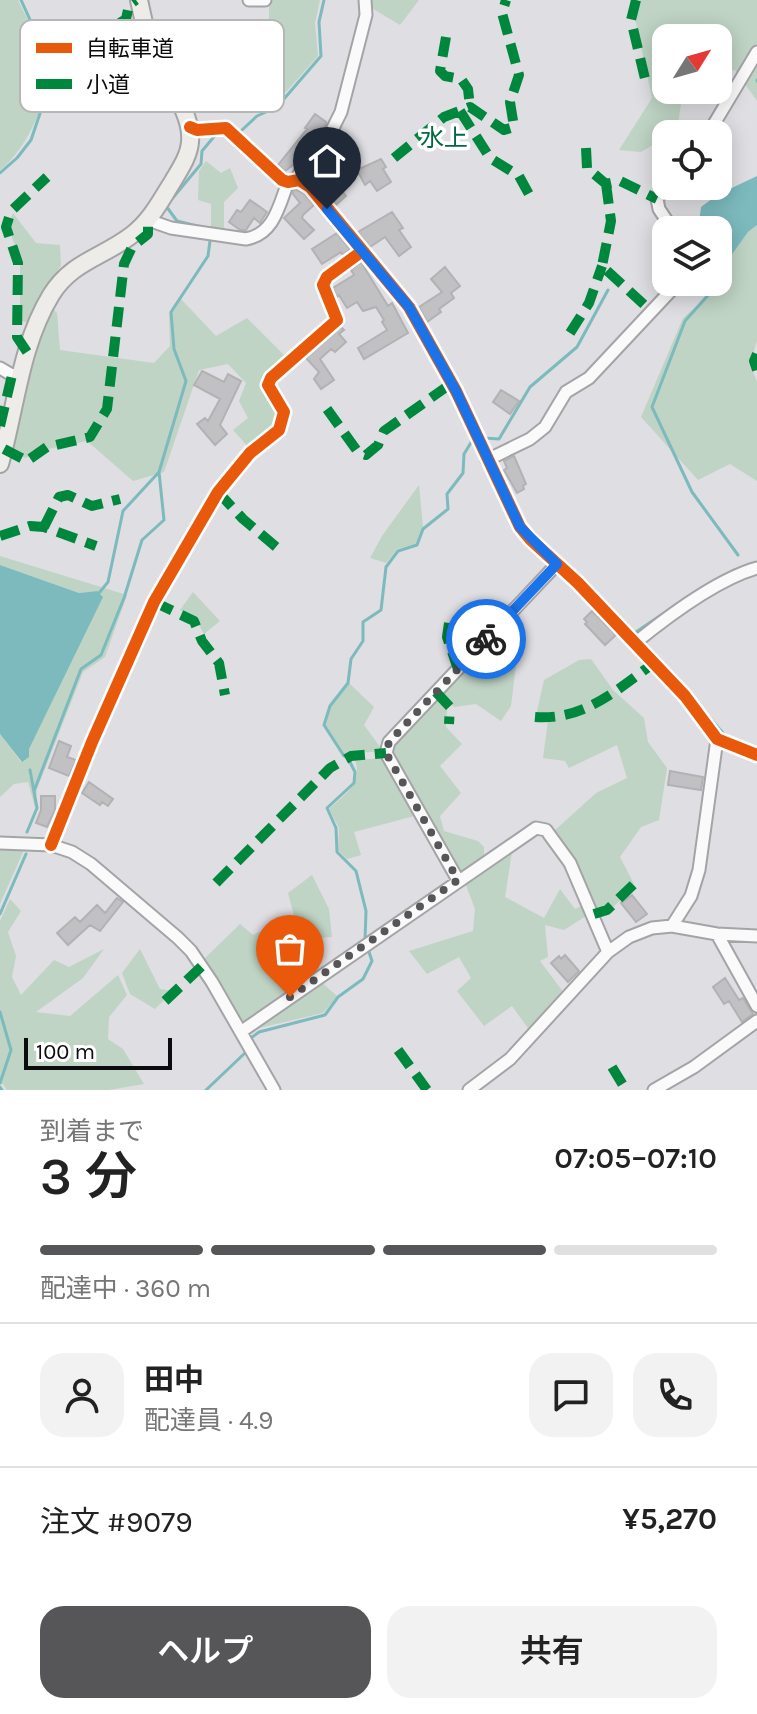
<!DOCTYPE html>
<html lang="ja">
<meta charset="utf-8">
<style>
body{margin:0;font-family:Karla,"Noto Sans JP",sans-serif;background:#f2f2f2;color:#222;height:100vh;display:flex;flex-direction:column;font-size:30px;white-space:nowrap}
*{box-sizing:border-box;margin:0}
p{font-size:26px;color:#767676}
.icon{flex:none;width:44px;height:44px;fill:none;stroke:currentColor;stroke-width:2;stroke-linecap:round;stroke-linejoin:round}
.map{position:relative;height:1090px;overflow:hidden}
.panel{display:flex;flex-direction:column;background:#fff;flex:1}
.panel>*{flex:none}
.needle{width:52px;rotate:53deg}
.tools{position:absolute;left:652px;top:24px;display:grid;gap:16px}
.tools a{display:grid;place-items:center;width:80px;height:80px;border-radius:16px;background:#fff;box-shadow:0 4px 20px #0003;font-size:40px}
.scale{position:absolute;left:24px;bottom:20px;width:148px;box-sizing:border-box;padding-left:8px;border:4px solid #0c0c0e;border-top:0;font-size:22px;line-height:28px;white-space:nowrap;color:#0c0c0e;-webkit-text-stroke:6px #fff;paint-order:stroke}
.pin{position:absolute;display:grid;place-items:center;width:68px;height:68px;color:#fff;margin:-82px -34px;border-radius:50% 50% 50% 0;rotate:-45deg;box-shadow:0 0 8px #0007}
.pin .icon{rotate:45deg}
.courier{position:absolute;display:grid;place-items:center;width:80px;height:80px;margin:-40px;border:6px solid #1a73e8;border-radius:50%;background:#fff;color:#222;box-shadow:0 2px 10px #0007}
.head em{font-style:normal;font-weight:600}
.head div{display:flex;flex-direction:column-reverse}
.head{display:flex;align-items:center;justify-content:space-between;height:136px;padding:0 40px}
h1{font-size:52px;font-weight:600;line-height:60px}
.bar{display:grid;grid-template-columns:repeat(4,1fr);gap:12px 8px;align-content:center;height:96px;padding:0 40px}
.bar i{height:10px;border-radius:6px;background:#e0e0e0}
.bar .on{background:#565658}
.bar p{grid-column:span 4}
.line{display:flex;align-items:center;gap:20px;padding:0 40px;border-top:2px solid #e0e0e0}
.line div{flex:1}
.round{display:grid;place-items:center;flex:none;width:84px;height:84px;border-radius:24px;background:#f2f2f2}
.primary-button{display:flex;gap:16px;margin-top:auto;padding:16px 40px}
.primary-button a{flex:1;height:92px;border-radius:24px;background:#565658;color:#fff;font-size:32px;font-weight:600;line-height:92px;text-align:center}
.primary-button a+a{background:#f2f2f2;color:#222}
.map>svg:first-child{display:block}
.green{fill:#bfd4c5}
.water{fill:#7cbabe}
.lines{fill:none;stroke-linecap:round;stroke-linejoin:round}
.stream{stroke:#7cbabe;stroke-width:3}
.building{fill:#c1c0c3;stroke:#b2b1b4;stroke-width:2}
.street-casing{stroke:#a4a4a7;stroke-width:15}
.secondary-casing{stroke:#a4a4a7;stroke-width:20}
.street{stroke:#fafafb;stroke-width:11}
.secondary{stroke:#edece9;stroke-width:16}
.quiet{stroke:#00873e;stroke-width:10;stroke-dasharray:20 10;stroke-linecap:butt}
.cycleway-casing{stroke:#fff;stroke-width:17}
.cycleway{stroke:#e8590c;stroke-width:12}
.done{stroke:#565658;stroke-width:8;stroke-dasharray:0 14.4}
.route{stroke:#1a73e8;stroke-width:10}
.labels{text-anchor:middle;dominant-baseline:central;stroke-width:7;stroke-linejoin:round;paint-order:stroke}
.neighbourhood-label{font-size:24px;fill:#046744;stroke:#fff}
.key{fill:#fff;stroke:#b6b6b7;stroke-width:2}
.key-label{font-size:22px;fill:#0c0c0e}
</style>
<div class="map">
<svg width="757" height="1090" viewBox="0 0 757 1090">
<rect width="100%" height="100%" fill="#dfdee2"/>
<path class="green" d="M0,0H18C27,19 39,38 45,57C55,91 27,150 0,170Z
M257,0H320L315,23L318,56L286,92L269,86V4Z
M369,0H419L400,25L370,7Z
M640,0H757V101L735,70L718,72V38H666V90H683L677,131L666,134V137L641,152L619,150L652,98L635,18Z
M206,161L221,173L230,168L238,188L224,202V228L211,227V204L198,200L199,171Z
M13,213L36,243L60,245L61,265L40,301L32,323L20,321V261L8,225Z
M757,225V341L750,363L757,382V481L730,464L698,480L641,417L683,318L724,282L723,267L748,232Z
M179,297L216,336L247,318L288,359L264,381L280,413L275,427L250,449L233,430L248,418L239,401L246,383L228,364L199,370L164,472L133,481L87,441L48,449L25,458L10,449L26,372L51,307L57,313L60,350L154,363L170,346L169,313Z
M419,485L423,527L416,544L397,549L386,563L370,558L382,536Z
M0,556L127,595L105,657L83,672L37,789L35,807L28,782L14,784L0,797V734L21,762L29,757V749L97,591L79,593L0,565Z
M193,592L220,621L204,634L196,619L180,610Z
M494,634L516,665L511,706L501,721L476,704L454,707L440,693Z
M591,659L613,690L644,718L648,742L667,768L659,820L641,827L620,857L635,886L609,911L598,915L553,832L596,793L627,778L617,745L569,768L565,761L543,758L548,720L537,711L544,680L579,660Z
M349,683L374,707L364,725L383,751L344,754L325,726L331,706Z
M436,697L447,708L446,727L462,744L440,766L461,793L440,816L444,831L478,841L484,847V858L460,875L391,754L392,744Z
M386,758L418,815L354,832L361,855L347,859L338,850L339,828L329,809C345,794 363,784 355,760Z
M513,845L505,897L544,918L560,889L575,909L585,904L589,914L564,930L545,925L548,957L540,961L564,993L530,1031L512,1006L484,1026L457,991L471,978L459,957L427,974L409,951L473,931L475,909L464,880Z
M0,846L24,850L0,904Z
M312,875L329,909L332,937L318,938L273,962L277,973L296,988L242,1025L202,961L240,924L253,935L294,916L288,893Z
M10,899L21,911L8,932L16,956L12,977L21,995L54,960L69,967L104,949L83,978L36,1012L70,1016L118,975L127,995L109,1017L108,1039L123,1049L144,1084L109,1090H7L3,1084L0,1085V921Z
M140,949L160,989L173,991L155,1009L130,994L122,973Z
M320,981L337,996L323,1013L251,1030Z"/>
<path class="water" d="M757,176V225L748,232L723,267L718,261V230H698L701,207L717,195Z
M0,565L79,593L97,591L103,597L29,749V757L22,762L0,734Z"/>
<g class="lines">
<path class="stream" d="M757,80V81
M242,130L257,116L277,107L321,56L319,22L324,0
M0,173L17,158L31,140L51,81L48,59L21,0
M201,227L177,221L166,206L201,164L202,151L218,132
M718,284L685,321L652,407L692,492L738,555
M484,438L499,439L530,387L577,347L608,290
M723,576L734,570
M99,593L108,582L123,511L159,472L186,381L174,349L171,312L208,256L210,241
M636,632L676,605
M676,679L723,733
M344,756L324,725L330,706L348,683L351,659L363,641V622L381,610L386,567L398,551L417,545L423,529L448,509L447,494L463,473L464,454L472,441
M350,762L355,772L354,783L327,808L336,828L337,852L356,871L366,911L365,940
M34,791L81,669L101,655L124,598L142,540L164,520L159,472
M27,832L37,808L30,770
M0,914L26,854
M0,1012L11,1050L0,1083
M251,1038L259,1032L325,1015L338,997L363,979L372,961L368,949
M0,1087L2,1090
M206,1090L246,1052"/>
</g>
<path class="building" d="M315,114L326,122L325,126L297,162L285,171L278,165L307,129L305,128Z
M337,138L353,151L333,178L317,164Z
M381,159L386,167L383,169L391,182L377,191L370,181L365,185L357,170Z
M328,175L346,196L336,205L318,184Z
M294,189L304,193L314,205L303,215L302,218L314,230L304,239L284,218L300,203L293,194Z
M250,200L267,212L260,223L254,218L246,230H240L229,222L237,210L241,212Z
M392,212L403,228L399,230L411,247L399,256L385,237L370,247L358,232Z
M337,233L350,249L343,255L341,252L322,264L312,249Z
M361,262L388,306L392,303L408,333L364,359L358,348L387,330L382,322L384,320L376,307L363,311L357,302L347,308L339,295L337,297L333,288L354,275L351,270Z
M445,267L460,286L451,293L454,298L439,309L441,312L427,322L419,307L442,292L431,279Z
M341,327L344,330L339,334L346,342L335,352L331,349L320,359L334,380L321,389L314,379L319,372L306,358Z
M202,371L224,382L228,374L241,381L220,425L227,434L215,445L197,424L205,418L208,421L220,399L194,385Z
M501,390L519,401L510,414L493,402Z
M514,456L526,484L523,486L524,489L517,493L504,470L507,468L504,461Z
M592,611L616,635L605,645L585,624L587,622L584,619Z
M59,741L71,746L67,757L76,760L69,776L49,768Z
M670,771L703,777L701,790L668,785Z
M89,782L113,799L108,806L102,802L100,805L82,793Z
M41,796H55V810L47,827L36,823L41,810Z
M632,895L647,914L636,922L621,903Z
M117,898L123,902L100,931L90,925L68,945L57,933L75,917L80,922L97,905L105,913Z
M565,955L579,971L568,982L551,963L559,956L561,959Z
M725,978L739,1000L743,998L753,1014L742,1022L729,1001L724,1004L713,987Z"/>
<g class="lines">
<g class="street-casing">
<path id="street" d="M249,0H265
M190,127L197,130L226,128L282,180L288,182L299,180L310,187L409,307L456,391L520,527L530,539L578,583L685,696L717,739L757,755
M708,134L757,52
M299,180V174L332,130L341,112L366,15L365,0
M668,186L657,199L659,209L673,230
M148,220L171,228L246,239C274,234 279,206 288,182
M0,368L12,375L21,373
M487,460L530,439L545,427L566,392L589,378L679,282
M635,643C667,617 718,579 757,568
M0,843L51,845L72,852L91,864L178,938L191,951L212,982L274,1090
M51,845L92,742L154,602L218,492L250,453L279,430L284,412L268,385L271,378L337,320L323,285L327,277L361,252
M458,880L386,753L389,742L557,564
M672,926L691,896L699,870L717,739
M717,934L757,1006
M242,1031L536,828L546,830L570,863L608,952
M469,1090L510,1059L608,952L629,937L652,928L672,926L717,934L757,936
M654,1090L694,1067L757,1021"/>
</g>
<g class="secondary-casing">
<path id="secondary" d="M0,464C16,408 20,346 51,295C72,261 104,257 133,234C151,220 161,200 173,181C180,169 189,156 190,142C193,111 164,81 153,53C146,36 143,18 139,0"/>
</g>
<use href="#street" class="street"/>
<use href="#secondary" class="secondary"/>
<path class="quiet" d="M636,0L631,20L647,87
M446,37L440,71L445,76L461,79L468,89L470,107
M66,57L126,19L129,5L136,0
M460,111L490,158L519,176L531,198
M586,148L587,168L606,184L620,181L657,199
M394,158L444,117L470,107L504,130L514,127L510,102L519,75L502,13L506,0
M606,184L611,221L602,266L651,311
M570,333L589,303L602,266
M27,352L17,337L18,263L6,227L11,211L47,177
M757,354L754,361L757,370
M327,409L358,452L366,455L378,445L384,431L452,383
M0,426L12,375
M4,449L27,461L47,447L90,437L107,409L124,264L132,247L148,234V220
M218,492L243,519L281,551
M44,527L59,497L68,495L92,506L120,499
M0,536L30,526L44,527L96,546
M154,602L194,621L202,641L219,663L225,695
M449,623L447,637L458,669
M436,692L450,707L449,724
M535,717C583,721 617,690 654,663
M216,883L330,768L351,756L386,753
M594,914L607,910L634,884
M165,1001L202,966
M398,1050L427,1090
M612,1067L626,1090"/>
<g class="cycleway-casing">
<path id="cycleway" d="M190,127L197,130L226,128L282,180L288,182L299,180L310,187L409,307L456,391L520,527L530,539L578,583L685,696L717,739L757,755
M51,845L92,742L154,602L218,492L250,453L279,430L284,412L268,385L271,378L337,320L323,285L327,277L361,252"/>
</g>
<use href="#cycleway" class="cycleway"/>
</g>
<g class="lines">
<path class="done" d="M290,997L458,880L386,753L389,742L486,639"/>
<path class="route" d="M327,209L409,307L456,391L520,527L557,564L486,639"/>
</g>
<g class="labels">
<g class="neighbourhood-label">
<text x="444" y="138">水上</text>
</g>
</g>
<rect x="20" y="20" width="264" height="92" rx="12" class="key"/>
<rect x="36" y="43" width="36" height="10" fill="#e8590c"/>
<rect x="36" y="79" width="36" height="10" fill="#00873e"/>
<g class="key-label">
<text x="86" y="56">自転車道</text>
<text x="86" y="92">小道</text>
</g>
</svg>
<div class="tools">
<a><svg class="needle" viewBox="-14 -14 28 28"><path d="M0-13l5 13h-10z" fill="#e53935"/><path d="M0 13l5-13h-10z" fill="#767676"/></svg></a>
<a><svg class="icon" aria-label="locate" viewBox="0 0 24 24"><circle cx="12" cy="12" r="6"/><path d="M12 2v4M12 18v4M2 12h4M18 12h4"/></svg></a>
<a><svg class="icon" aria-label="layers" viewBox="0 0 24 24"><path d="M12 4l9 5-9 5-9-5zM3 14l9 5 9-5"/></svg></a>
</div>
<div class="scale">100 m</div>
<div class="pin" style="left:290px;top:997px;background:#ea580c"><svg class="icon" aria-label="bag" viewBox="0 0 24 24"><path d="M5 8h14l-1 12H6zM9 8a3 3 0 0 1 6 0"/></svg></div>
<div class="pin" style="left:327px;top:209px;background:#1f2937"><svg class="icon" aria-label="home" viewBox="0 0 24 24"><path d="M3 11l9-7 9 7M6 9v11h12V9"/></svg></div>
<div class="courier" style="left:486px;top:639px"><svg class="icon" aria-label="bike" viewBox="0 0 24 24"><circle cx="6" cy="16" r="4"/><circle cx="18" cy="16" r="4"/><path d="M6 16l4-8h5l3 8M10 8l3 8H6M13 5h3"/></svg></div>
</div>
<section class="panel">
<div class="head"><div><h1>3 分</h1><p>到着まで</p></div><em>07:05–07:10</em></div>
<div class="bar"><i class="on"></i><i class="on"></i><i class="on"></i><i></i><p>配達中 · 360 m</p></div>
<div class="line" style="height:144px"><a class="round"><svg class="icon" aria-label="person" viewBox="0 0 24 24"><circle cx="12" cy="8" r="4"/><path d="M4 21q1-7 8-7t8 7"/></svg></a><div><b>田中</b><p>配達員 · 4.9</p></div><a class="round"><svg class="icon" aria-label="chat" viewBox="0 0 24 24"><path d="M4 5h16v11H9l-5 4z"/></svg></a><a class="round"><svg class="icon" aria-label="phone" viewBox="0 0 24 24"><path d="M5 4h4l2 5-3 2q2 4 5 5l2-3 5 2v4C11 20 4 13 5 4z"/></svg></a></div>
<div class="line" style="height:104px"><div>注文 #9079</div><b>¥5,270</b></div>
<div class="primary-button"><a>ヘルプ</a><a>共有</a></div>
</section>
